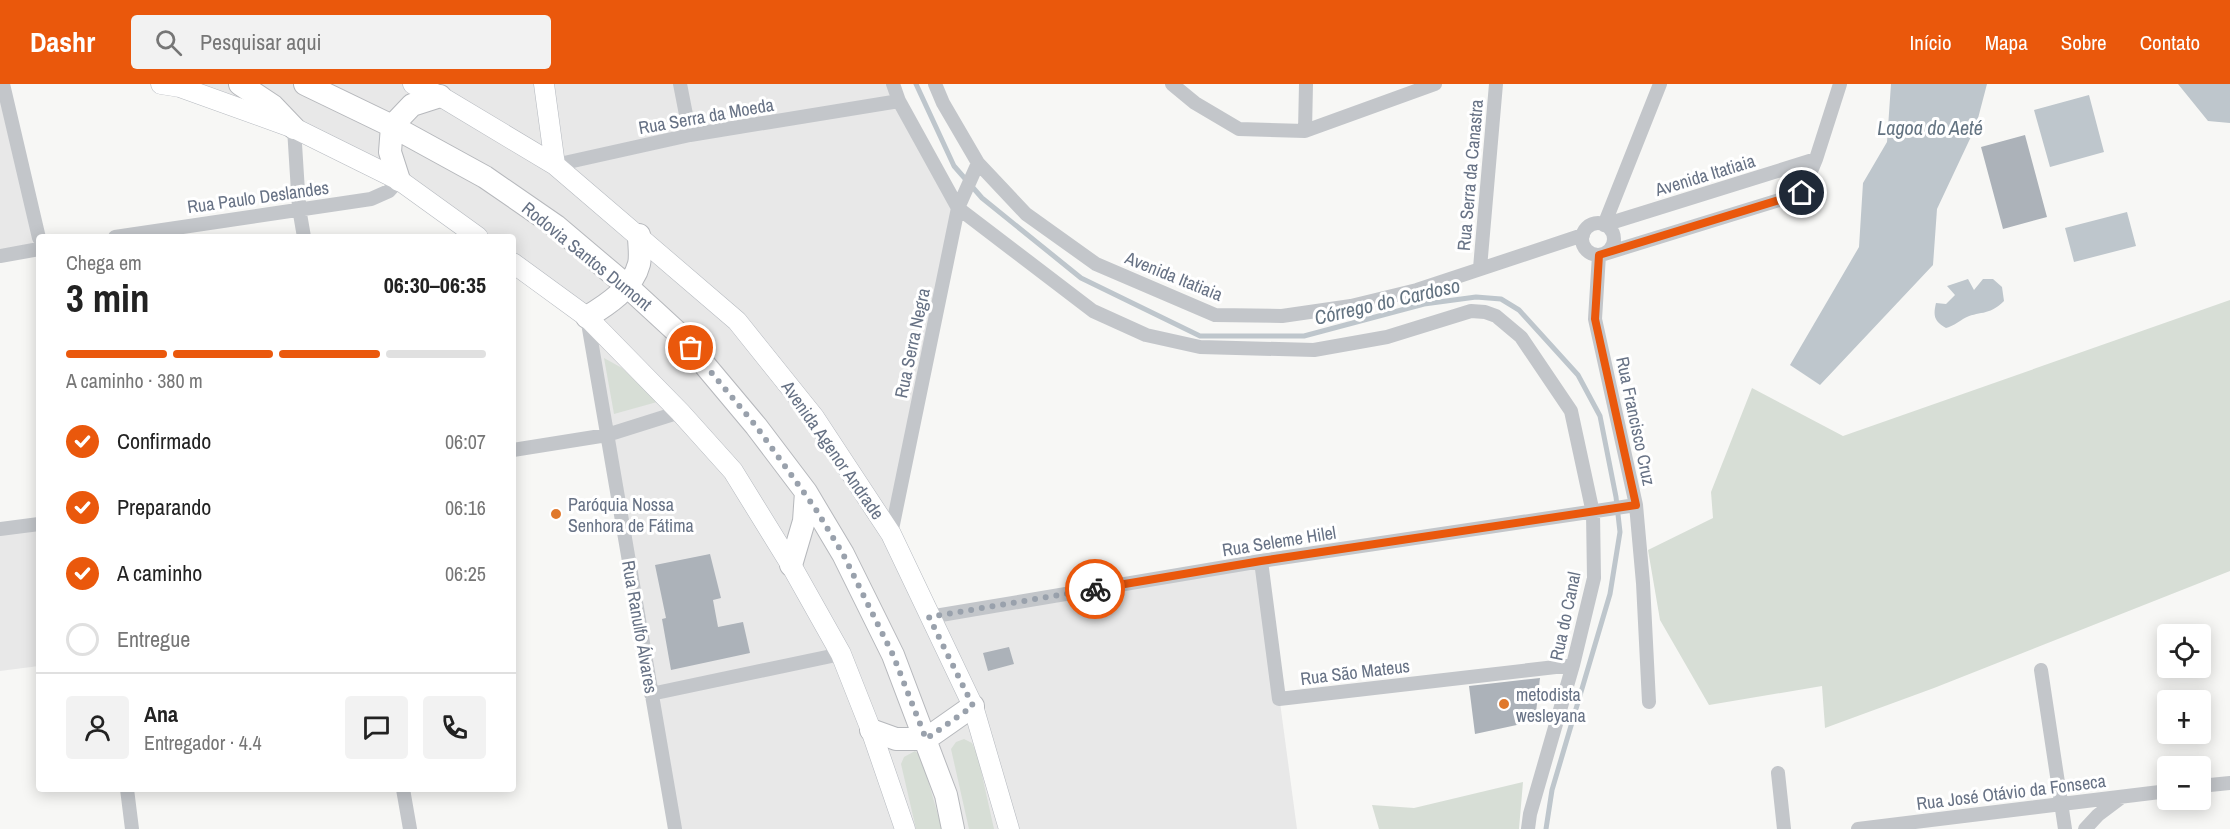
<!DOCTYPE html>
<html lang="pt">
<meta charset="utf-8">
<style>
body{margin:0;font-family:"Archivo Narrow",sans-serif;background:#f2f2f2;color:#222;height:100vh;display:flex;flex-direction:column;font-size:22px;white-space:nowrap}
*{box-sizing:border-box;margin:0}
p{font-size:20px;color:#767676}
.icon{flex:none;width:33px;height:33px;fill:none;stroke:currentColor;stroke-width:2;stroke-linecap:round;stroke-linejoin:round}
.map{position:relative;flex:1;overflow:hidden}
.side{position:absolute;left:36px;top:150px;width:480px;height:558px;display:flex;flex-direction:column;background:#fff;border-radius:6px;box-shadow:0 3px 15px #0003}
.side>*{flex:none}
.tools{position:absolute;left:2157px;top:540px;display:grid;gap:12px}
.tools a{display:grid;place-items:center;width:54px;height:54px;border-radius:6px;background:#fff;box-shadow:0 3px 15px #0003;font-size:30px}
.pin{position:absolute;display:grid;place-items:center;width:51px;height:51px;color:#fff;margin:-26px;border:3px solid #fff;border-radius:50%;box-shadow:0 2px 6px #0007}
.courier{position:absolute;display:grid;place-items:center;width:60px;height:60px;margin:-30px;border:4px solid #ea580c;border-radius:50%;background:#fff;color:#222;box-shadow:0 2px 8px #0007}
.summary em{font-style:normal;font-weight:700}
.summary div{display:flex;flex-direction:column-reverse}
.summary{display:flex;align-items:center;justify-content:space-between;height:102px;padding:0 30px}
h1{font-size:39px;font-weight:700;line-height:45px}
.bar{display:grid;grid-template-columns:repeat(4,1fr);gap:9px 6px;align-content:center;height:72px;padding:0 30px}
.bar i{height:8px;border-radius:4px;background:#e0e0e0}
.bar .active{background:#ea580c}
.bar p{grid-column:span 4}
.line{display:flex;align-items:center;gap:15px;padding:0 30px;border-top:2px solid #e0e0e0}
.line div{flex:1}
.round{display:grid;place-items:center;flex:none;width:63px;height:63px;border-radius:6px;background:#f2f2f2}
ol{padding:0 30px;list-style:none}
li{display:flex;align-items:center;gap:18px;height:66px}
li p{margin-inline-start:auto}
li .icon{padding:6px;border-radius:50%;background:#ea580c;color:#fff;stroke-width:4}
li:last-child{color:#767676}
li i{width:33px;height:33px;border:3px solid #e0e0e0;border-radius:50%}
header{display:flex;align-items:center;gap:36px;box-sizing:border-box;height:84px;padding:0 30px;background:#ea580c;color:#fff}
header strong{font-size:28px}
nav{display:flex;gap:33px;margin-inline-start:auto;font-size:21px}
.search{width:420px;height:54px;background:#f2f2f2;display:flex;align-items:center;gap:15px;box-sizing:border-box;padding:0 21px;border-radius:6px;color:#767676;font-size:22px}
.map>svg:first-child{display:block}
.built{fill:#e8e8e8}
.green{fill:#d7ded6}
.water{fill:#bec6cc}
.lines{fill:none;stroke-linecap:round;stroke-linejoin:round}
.stream{stroke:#bec6cc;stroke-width:5}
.building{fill:#acb2b9}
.secondary-casing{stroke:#b5b9bf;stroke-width:21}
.trunk-casing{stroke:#b6b8bc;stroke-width:24}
.minor{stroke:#c3c6ca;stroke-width:14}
.secondary{stroke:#fff;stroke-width:20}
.trunk{stroke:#fff;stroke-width:22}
.done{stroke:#99a1ac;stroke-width:6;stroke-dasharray:0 10.8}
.route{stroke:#ea580c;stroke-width:8}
.poi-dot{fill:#e0792c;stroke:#fff;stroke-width:2}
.labels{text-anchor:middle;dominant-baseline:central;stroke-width:6;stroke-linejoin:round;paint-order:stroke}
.street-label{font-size:18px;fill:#677285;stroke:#fff}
.poi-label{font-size:18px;fill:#677285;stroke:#fff;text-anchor:start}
.water-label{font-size:20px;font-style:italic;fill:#637381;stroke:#fff}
</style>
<header>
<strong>Dashr</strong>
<div class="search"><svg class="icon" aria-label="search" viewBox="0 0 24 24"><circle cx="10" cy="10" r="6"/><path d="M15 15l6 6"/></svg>Pesquisar aqui</div>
<nav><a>Início</a><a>Mapa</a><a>Sobre</a><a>Contato</a></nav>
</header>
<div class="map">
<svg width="2230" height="745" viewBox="0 0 2230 745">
<rect width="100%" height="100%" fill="#f7f7f5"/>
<path class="built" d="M0,0L39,165L0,172Z
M164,0H893L958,123L891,450L929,533L1261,477L1297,745H674L587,234L513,180V153H476L399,97Z
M39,441V582L0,587V446Z"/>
<path class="green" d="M2230,216V487L1934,604L1825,644L1822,602L1709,621L1660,536L1648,466L1713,434L1711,408L1752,304L1843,352Z
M604,274L622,284L657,318L614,330Z
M964,655L972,659L978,673L994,745H969L951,665L956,658Z
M915,667L921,672L942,745H916L901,680L904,673Z
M1523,698L1519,745H1379L1372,721L1414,724Z"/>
<path class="water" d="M1891,0H1987L1976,42L1937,125L1933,181L1820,301L1790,281L1859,163L1863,99L1887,58Z
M2178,0H2230V39L2208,37Z
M2089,11L2104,68L2050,83L2034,26Z
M2127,128L2136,162L2074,178L2065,144Z
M1968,195L1974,206L1983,195H1993L2002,203L2004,217C1988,233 1979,226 1963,235C1957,239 1953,242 1946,244C1934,237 1933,232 1936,219L1946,220L1955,211L1947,202Z"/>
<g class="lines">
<path class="stream" d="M916,0L954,82L982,114L1081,194L1200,252H1304L1424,220L1476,213L1501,215L1519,226L1578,291L1600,332L1616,413L1620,448L1610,510L1552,706L1546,745"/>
</g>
<path class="building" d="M2025,51L2047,133L2003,145L1981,63Z
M710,470L721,514L713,516L718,543L743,538L750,569L671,586L662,535L666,534L655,481Z
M1009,563L1014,580L988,587L983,569Z
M1540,594L1535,637L1475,650L1469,602Z"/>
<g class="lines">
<g class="secondary-casing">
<path id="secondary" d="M161,0L180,3L294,44L399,96L478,153
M413,0L440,12L555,81L737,237L814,333L891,450L973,622L1009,745
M544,0L555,81
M513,179L587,233L680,328L733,387L791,481L841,570L871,646L905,745"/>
</g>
<g class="trunk-casing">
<path id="trunk" d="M240,0L273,22L294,44
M305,0L392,42L485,93L556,142L627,202L678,249L756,342L806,408L843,470L893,571L946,711L953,745
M399,96L390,68L392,42L412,21L440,12
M587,233C607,221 633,204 639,180C641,172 639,160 639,151
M791,481L804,437L806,408
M871,646L896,655H926L973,622"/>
</g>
<path class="minor" d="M3,0L39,154
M680,0L690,51
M893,0L899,17L958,124L1093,227L1146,251L1200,263L1314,266L1387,253L1471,227L1485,228L1496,232L1521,253L1571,327L1593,429L1594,494L1573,581L1530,730L1528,745
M935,0L943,19L978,79L1026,130L1096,180L1215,231L1282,232L1351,222L1417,206L1583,151
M1172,0L1195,19L1239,45L1305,47L1435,0
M294,44L299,124L304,153
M1305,47L1306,0
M555,81L690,51L899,17
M1582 155a16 16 0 1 1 32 0a16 16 0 1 1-32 0Z
M1604,141L1816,75
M1604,141L1660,0
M115,153L371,115L389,107L399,96
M1604,170L1802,109L1816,75L1840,0
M1599,171L1595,235L1636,421L1643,499L1649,618
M0,172L39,165
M1480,184L1496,0
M587,233L675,745
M513,366L607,351L680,328
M0,445L39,440
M891,450L958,124L978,79
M1261,477L1279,615L1573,581
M929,533L1261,477L1636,421
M2041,586L2065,745
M651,610L841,570
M1778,689L1784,745
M2200,702L2230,699
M127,705L132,745
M403,705L410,745
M1858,745L2168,707
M2085,745L2098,731L2122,713"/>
<use href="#secondary" class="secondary"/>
<use href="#trunk" class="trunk"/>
</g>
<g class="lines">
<path class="done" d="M691,264L756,342L815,424L843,470L893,571L926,655L973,622L929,533L1095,505"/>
<path class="route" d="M1095,505L1261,477L1636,421L1595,235L1599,171L1802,109"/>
</g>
<g class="poi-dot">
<circle cx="556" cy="430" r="6"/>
<circle cx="1504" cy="620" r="6"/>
</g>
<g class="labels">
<g class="street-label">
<text transform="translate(706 32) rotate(-10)">Rua Serra da Moeda</text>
<text transform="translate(1470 91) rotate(-85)">Rua Serra da Canastra</text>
<text transform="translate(1705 91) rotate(-17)">Avenida Itatiaia</text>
<text transform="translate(258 113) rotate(-8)">Rua Paulo Deslandes</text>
<text transform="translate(587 172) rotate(39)">Rodovia Santos Dumont</text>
<text transform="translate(1174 192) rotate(22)">Avenida Itatiaia</text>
<text transform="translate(912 259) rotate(-78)">Rua Serra Negra</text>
<text transform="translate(1636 337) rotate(78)">Rua Francisco Cruz</text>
<text transform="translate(833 366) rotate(55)">Avenida Agenor Andrade</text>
<text transform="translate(1279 457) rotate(-9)">Rua Seleme Hilel</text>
<text transform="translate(1565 532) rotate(-78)">Rua do Canal</text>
<text transform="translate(640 543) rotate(80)">Rua Ranulfo Álvares</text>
<text transform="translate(1355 588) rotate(-7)">Rua São Mateus</text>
<text transform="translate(2011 708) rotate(-7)">Rua José Otávio da Fonseca</text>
</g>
<g class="poi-label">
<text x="568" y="420">Paróquia Nossa<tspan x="568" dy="21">Senhora de Fátima</tspan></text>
<text x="1516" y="610">metodista<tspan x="1516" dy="21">wesleyana</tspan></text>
</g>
<g class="water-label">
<text x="1930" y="43">Lagoa do Aeté</text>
<text transform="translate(1387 217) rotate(-13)">Córrego do Cardoso</text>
</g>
</g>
</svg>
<div class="tools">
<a><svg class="icon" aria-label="locate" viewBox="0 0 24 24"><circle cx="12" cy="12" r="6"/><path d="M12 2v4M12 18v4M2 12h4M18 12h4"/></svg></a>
<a>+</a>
<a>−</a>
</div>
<div class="pin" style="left:691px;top:264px;background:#ea580c"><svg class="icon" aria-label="bag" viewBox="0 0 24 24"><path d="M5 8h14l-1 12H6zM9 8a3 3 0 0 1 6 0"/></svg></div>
<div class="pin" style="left:1802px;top:109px;background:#1f2937"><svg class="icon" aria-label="home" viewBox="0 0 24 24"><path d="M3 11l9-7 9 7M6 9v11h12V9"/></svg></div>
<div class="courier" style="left:1095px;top:505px"><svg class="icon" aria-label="bike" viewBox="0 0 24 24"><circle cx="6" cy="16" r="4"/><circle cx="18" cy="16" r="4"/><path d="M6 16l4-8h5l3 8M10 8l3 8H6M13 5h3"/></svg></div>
<section class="side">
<div class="summary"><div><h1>3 min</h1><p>Chega em</p></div><em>06:30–06:35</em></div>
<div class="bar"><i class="active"></i><i class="active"></i><i class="active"></i><i></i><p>A caminho · 380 m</p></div>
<ol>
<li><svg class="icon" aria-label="check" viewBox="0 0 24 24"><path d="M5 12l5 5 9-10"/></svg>Confirmado<p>06:07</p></li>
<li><svg class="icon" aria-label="check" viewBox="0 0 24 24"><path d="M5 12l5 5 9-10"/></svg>Preparando<p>06:16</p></li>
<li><svg class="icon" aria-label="check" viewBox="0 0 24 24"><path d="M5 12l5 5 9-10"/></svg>A caminho<p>06:25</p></li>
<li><i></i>Entregue</li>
</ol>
<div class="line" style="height:108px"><a class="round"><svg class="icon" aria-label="person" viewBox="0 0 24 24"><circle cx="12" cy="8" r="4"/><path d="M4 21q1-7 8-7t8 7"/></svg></a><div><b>Ana</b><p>Entregador · 4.4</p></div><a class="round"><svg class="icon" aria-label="chat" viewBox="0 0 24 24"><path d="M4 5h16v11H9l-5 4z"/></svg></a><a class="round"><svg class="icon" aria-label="phone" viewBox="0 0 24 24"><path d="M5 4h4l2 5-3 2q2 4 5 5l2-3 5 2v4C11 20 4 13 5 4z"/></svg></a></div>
</section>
</div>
